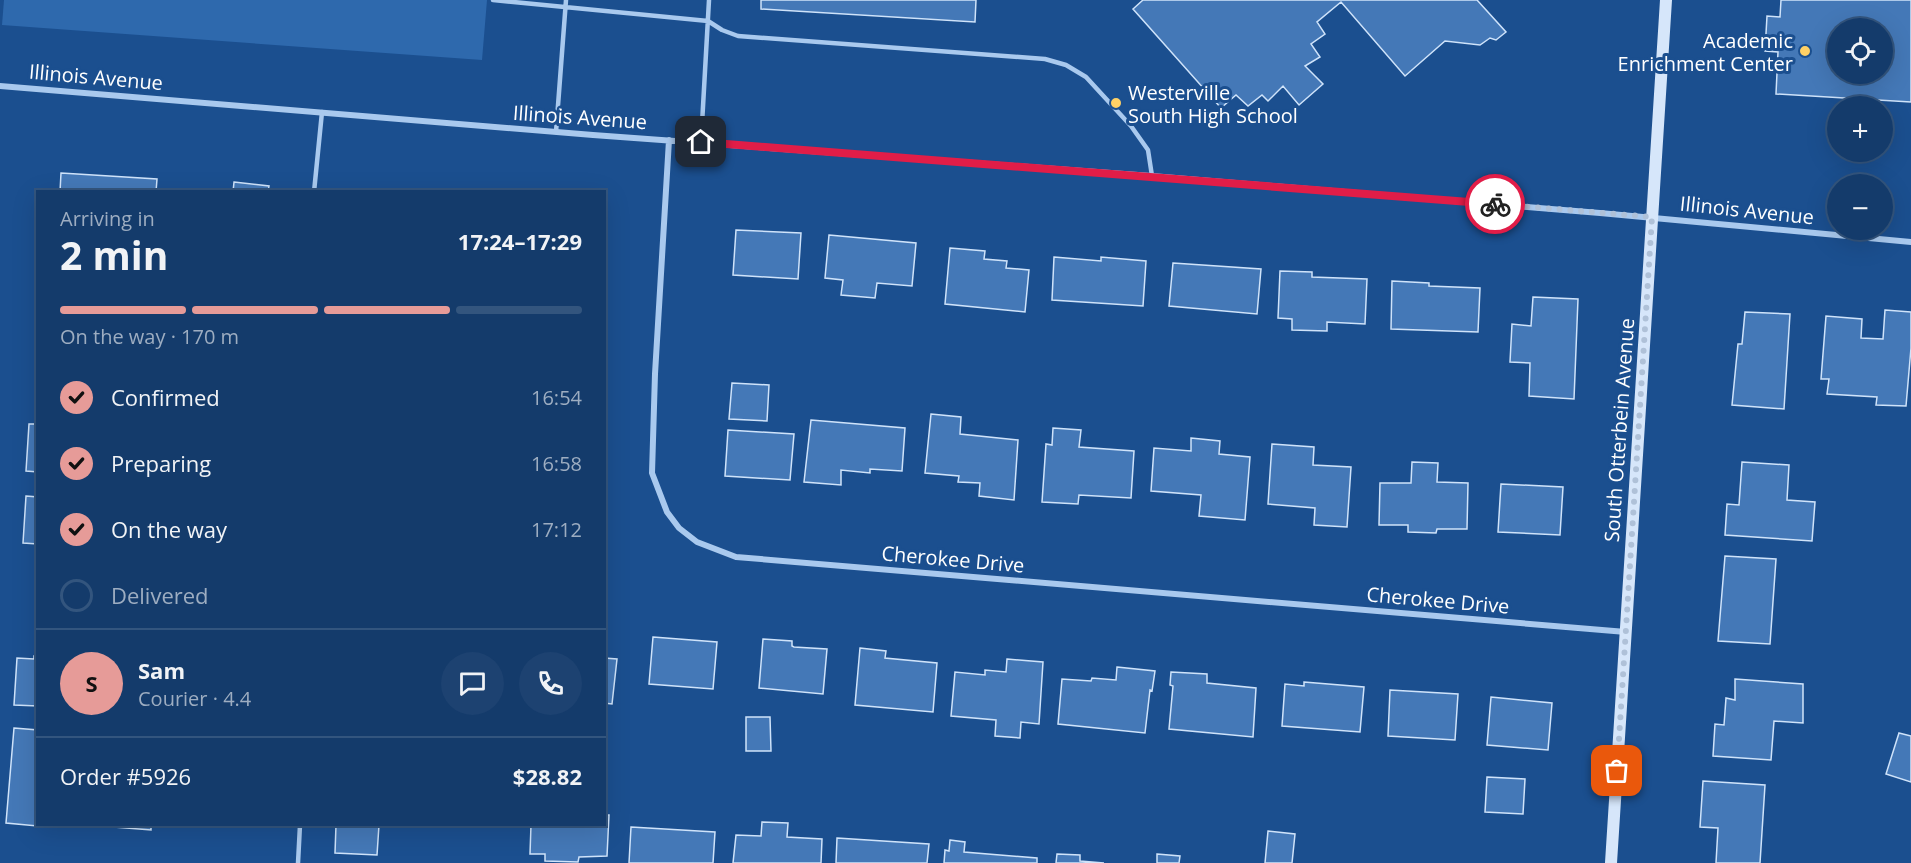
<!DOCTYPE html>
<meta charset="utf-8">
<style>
body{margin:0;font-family:"Open Sans",sans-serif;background:#1d4271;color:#f1f3f6;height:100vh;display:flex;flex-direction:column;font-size:22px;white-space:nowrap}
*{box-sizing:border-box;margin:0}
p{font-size:20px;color:#9dadc1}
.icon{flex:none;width:33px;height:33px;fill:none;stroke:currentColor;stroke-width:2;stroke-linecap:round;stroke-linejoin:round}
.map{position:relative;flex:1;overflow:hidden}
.drawer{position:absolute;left:36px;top:190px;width:570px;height:636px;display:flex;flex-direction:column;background:#143b6b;border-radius:0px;box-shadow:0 6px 24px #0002,0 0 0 2px #33557e}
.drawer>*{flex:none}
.fabs{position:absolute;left:1827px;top:18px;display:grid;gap:12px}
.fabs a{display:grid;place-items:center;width:66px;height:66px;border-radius:50%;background:#143b6b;box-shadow:0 6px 24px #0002,0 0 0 2px #33557e;font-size:30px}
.pin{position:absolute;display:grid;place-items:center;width:51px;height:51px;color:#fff;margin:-26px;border-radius:12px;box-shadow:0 3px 9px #0006}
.courier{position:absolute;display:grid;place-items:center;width:60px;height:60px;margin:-30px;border:4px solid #e11d48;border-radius:50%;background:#fff;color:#222;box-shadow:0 2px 8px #0007}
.head em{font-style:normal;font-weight:700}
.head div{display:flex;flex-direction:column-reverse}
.head{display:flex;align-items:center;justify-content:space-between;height:102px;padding:0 24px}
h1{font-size:39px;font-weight:700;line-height:45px}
.bar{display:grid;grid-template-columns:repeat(4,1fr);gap:9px 6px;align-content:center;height:72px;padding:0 24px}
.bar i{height:8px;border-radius:4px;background:#33557e}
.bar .active{background:#e69b98}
.bar p{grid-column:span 4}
.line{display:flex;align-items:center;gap:15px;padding:0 24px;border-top:2px solid #33557e}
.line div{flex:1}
.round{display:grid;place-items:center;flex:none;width:63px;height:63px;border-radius:32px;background:#1d4271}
ol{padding:0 24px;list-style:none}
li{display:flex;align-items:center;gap:18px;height:66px}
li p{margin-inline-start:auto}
li .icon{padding:6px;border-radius:50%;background:#e69b98;color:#111;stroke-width:4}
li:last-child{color:#9dadc1}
li i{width:33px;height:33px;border:3px solid #33557e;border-radius:50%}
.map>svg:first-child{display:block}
.green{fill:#2e69ad}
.building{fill:#4478b7;stroke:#cfe3fa;stroke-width:1.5;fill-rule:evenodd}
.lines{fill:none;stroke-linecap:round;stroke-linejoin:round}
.lane{stroke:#a9c9ee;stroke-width:4.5}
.street{stroke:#a9c9ee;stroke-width:6}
.secondary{stroke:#d6e6fa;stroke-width:12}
.done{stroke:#afc1d8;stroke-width:6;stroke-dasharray:0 10.8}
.route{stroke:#e11d48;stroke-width:8}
.poi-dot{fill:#ffd166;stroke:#1b4f8f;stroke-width:2}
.labels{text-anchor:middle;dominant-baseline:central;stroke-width:6;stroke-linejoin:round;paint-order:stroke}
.poi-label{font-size:20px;fill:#fff;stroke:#1b4f8f;text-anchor:end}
.street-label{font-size:20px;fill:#fff;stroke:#1b4f8f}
</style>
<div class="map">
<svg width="1911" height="863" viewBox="0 0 1911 863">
<rect width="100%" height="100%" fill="#1b4f8f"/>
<path class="green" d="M4,0H487L482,60L2,25Z"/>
<path class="building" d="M761,0H976L975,22L761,9Z
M1143,0H1477L1506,32L1496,40L1490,38L1480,45L1445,41L1405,76L1341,2L1317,22L1325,34L1311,44L1320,57L1305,66L1323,84L1299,105L1283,86L1268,101L1262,95L1248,106L1236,95L1221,108L1133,9Z
M1781,0H1911V102L1776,94L1778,52L1765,51L1767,16L1780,17ZM1838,28H1882V74H1838Z
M61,173L157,179L156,192H60Z
M234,182L269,186L268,192H233Z
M736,230L801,233L798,279L733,275Z
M829,235L916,243L912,286L877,283L875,298L841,295L843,280L825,278Z
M950,248L985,251L984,259L1007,261L1006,268L1029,270L1025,312L945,304Z
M1054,257L1101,261V257L1146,261L1143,306L1052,300Z
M1173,263L1261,269L1257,314L1169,306Z
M1280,271L1312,272V277L1367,279L1365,324L1327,322V331L1292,330V319L1278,318Z
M1392,281L1429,283V286L1480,288L1478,332L1391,329Z
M1533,297L1578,299L1574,399L1529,396L1530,363L1510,362L1512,324L1531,326Z
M1885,310L1911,312V348L1906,406L1876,405L1877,397L1827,394L1829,379H1821L1826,316L1862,319L1861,338L1883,339Z
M1745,312L1790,314L1784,409L1732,405L1738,344H1742Z
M732,383L769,385L767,421L729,419Z
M931,414L961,417L960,434L1018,440L1014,500L979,496L980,483L958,482L959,476L925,473Z
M811,420L905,428L902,471L870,469V473L841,470V485L804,482Z
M29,424H38V472L26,471Z
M1053,428L1081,430L1079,447L1134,451L1131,498L1079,495L1078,504L1042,502L1046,444L1052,445Z
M728,430L794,434L790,480L725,476Z
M1191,438L1220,441L1219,454L1250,457L1245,520L1199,516L1201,495L1151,491L1154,448L1191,451Z
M1272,444L1314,447L1313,465L1351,467L1347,527L1314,525L1315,508L1268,504Z
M1412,462L1438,463L1437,482L1468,483L1467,529H1437L1436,533L1408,532V525H1379L1380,483H1411Z
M1742,462L1789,465L1787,500L1815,502L1812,541L1725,535L1727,504L1739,505Z
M1501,484L1563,487L1560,535L1498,532Z
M26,496L38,497V544L23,543Z
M1725,556L1776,559L1770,644L1718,641Z
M653,637L717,642L713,689L649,684Z
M763,639L792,641V646L794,647L827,649L823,694L759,688Z
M860,648L886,651L885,658L937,663L933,712L855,705Z
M34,656H38V706L14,705L17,658L34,659Z
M604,658L617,659L612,704L604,703Z
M1007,659L1043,662L1039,724L1021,722L1020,738L995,736L996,720L951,716L955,672L985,675V670L1006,672Z
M1117,667L1155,671L1152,691L1150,690L1145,733L1058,724L1062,679L1091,681L1092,678L1116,680Z
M1171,672L1207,674V683L1256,688L1253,737L1169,729L1173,686L1170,685Z
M1735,679L1803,684V723L1774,721L1771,760L1713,756L1715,724L1724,725L1726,698L1735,700Z
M1304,682L1364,687L1360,732L1282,726L1285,684L1304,686Z
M1390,690L1458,694L1455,740L1388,736Z
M1491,697L1552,703L1548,750L1487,745Z
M746,717H770L771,751H746Z
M14,728L38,730V825H48V827L6,823Z
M1899,733L1911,736V782L1886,774Z
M1487,777L1525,779L1523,814L1485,812Z
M1703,781L1765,785L1760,863H1716L1718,828L1700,827Z
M604,815H609L607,856L579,857L578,862L545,861V854H530L531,825H604Z
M762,822L788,823L787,837L822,839L821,863H733L736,835L761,836Z
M114,825H151V830L114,827Z
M336,825H379L377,855L335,853Z
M631,827L715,832L713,863H629Z
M1268,831L1295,834L1292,863H1265Z
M837,838L929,844L927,863H836Z
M950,840L965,842L964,852L1037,858V863H944L945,850L949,851Z
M1057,854L1080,855V861L1104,863H1056Z
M1157,854L1180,856L1179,863H1157Z"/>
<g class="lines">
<path class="lane" d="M493,0L708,21L722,30L738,36L1045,59L1066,65L1086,77L1131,126L1148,150L1152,176
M556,132L566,0
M701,142L709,0
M314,192L322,112
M298,863L300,825"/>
<path class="street" d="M0,86L593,135L1152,176L1600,213L1911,242
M669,140L655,374L652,473L667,512L679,528L697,542L736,557L1626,632"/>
<path class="secondary" d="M1611,863L1666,0"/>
</g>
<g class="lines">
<path class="done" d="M1495,204L1652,217L1617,771"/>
<path class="route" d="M701,142L1495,204"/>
</g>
<g class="poi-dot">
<circle cx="1805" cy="51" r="6"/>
<circle cx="1116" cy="103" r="6"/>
</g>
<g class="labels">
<g class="poi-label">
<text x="1793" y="40">Academic<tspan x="1793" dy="23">Enrichment Center</tspan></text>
<text x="1128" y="92" text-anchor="start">Westerville<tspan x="1128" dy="23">South High School</tspan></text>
</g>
<g class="street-label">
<text transform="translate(96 77) rotate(5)">Illinois Avenue</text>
<text transform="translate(580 117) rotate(4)">Illinois Avenue</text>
<text transform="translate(1747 210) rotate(6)">Illinois Avenue</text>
<text transform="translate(1619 430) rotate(-86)">South Otterbein Avenue</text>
<text transform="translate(953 559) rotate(5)">Cherokee Drive</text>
<text transform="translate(1438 600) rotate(5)">Cherokee Drive</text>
</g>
</g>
</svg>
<div class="fabs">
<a><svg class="icon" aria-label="locate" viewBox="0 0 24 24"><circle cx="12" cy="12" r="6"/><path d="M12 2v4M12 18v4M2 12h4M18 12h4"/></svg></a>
<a>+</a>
<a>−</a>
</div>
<div class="pin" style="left:1617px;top:771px;background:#ea580c"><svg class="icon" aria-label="bag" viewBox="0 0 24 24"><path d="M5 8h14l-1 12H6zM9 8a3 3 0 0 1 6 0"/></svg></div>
<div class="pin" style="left:701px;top:142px;background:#1f2937"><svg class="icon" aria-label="home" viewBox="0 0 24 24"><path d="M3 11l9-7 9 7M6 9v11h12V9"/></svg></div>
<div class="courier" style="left:1495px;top:204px"><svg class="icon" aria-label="bike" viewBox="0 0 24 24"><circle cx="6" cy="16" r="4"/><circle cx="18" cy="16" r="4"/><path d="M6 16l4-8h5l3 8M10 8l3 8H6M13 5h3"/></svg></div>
<section class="drawer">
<div class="head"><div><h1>2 min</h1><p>Arriving in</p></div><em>17:24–17:29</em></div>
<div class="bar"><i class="active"></i><i class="active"></i><i class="active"></i><i></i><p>On the way · 170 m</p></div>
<ol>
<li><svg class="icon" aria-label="check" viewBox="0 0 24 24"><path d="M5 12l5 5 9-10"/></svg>Confirmed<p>16:54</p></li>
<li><svg class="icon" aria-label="check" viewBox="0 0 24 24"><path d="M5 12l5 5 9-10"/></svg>Preparing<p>16:58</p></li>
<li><svg class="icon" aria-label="check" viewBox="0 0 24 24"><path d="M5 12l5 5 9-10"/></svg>On the way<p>17:12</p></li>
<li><i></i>Delivered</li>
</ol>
<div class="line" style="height:108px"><b class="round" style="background:#e69b98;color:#111">S</b><div><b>Sam</b><p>Courier · 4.4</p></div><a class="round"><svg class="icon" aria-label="chat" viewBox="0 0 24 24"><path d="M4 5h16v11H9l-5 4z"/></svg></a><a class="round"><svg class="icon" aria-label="phone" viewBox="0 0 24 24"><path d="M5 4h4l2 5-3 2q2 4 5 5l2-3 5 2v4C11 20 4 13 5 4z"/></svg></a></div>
<div class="line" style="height:78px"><div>Order #5926</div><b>$28.82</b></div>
</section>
</div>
